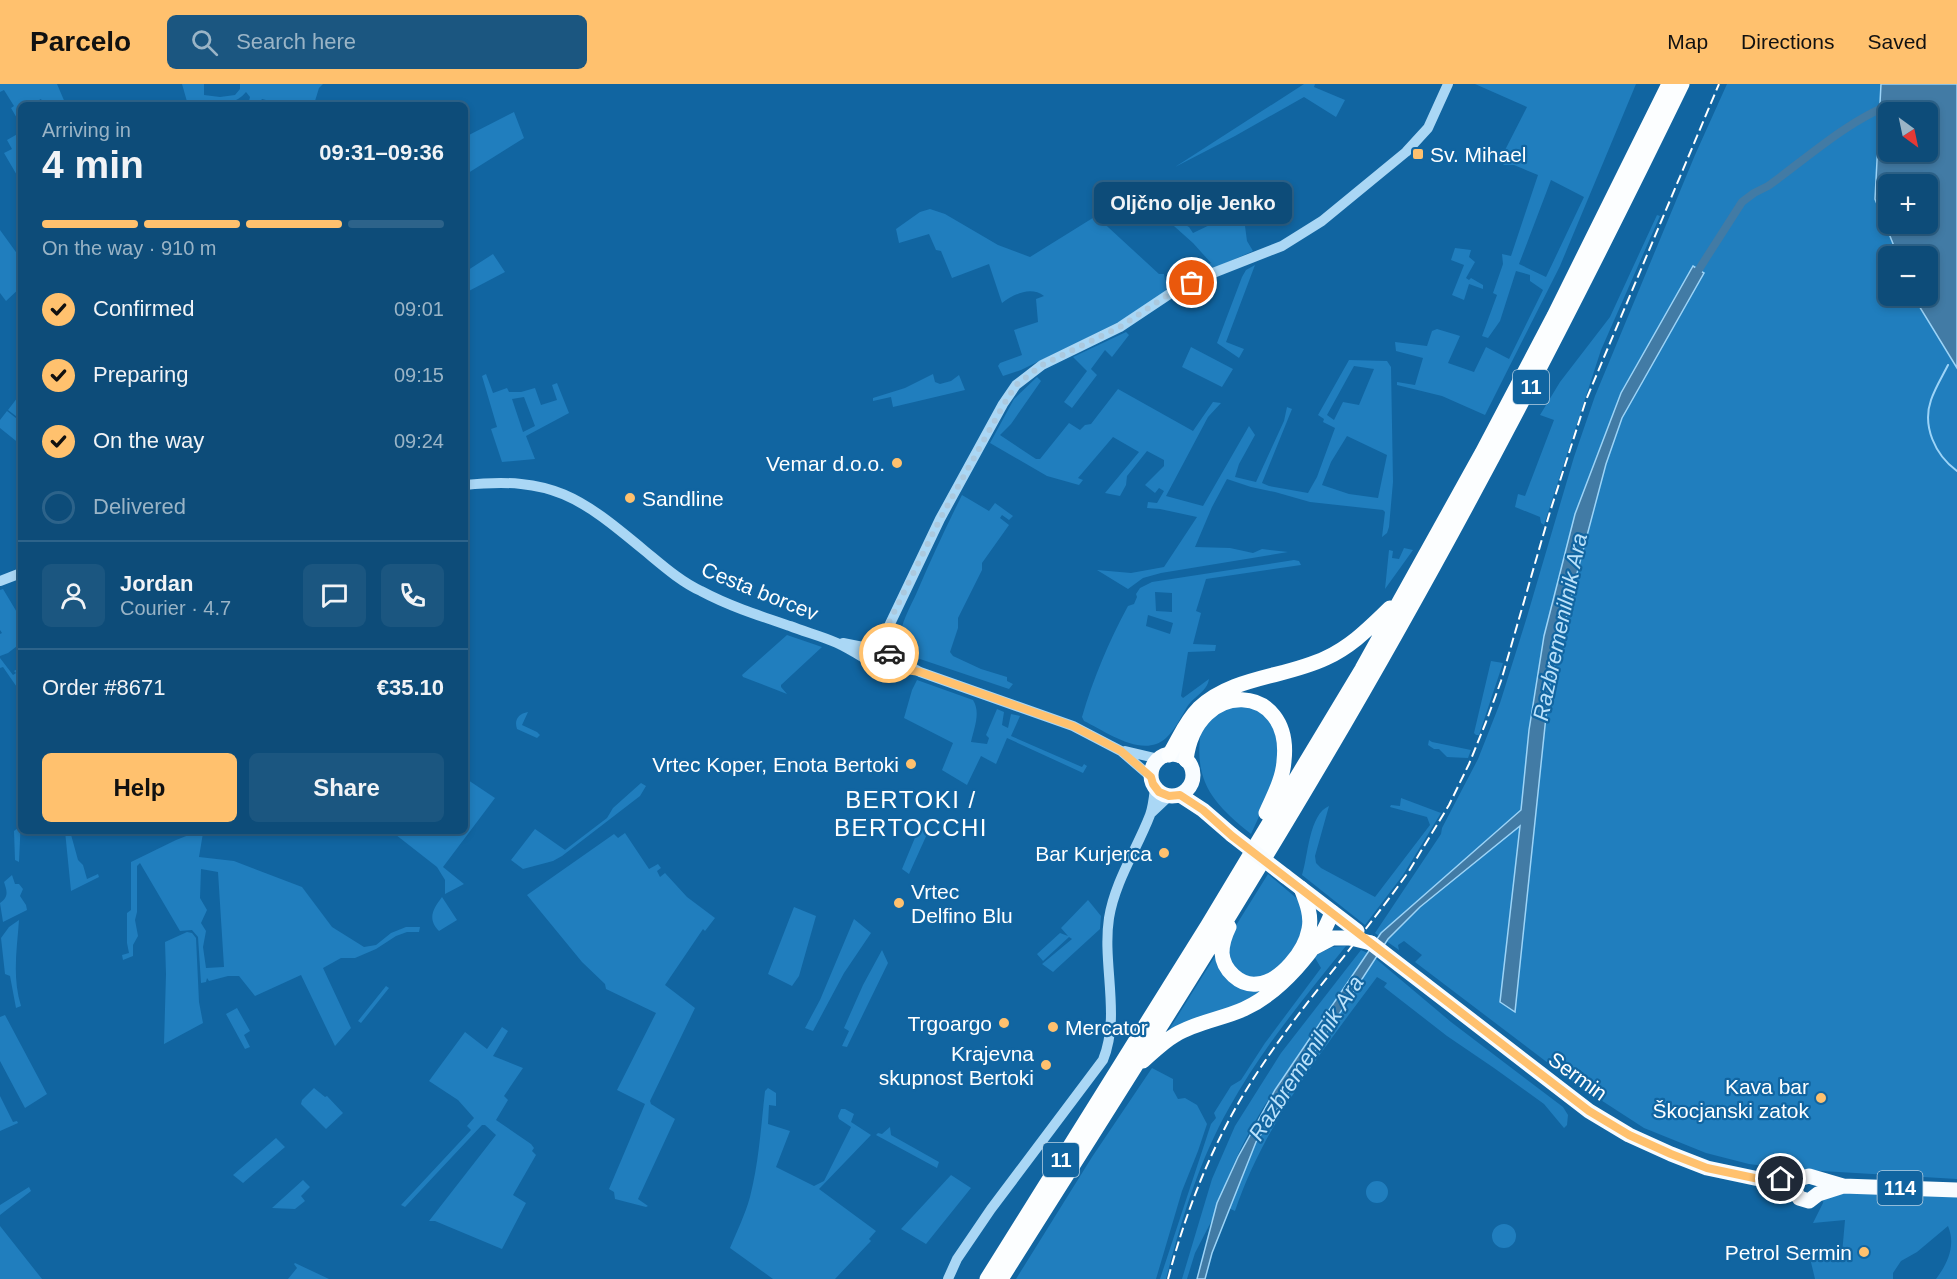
<!DOCTYPE html>
<meta charset="utf-8">
<style>
body{margin:0;font-family:Arial,sans-serif;background:#1b5680;color:#f1f3f6;height:100vh;display:flex;flex-direction:column;font-size:22px;white-space:nowrap}
*{box-sizing:border-box;margin:0}
p{font-size:20px;color:#9ab4c6}
.icon{flex:none;width:33px;height:33px;fill:none;stroke:currentColor;stroke-width:2;stroke-linecap:round;stroke-linejoin:round}
.map{position:relative;flex:1;overflow:hidden}
.side{position:absolute;left:18px;top:18px;width:450px;height:732px;display:flex;flex-direction:column;background:#0d4c79;border-radius:9px;box-shadow:0 3px 9px #0003,0 0 0 2px #2d638a}
.side>*{flex:none}
.needle{width:39px;rotate:147deg}
.tools{position:absolute;left:1878px;top:18px;display:grid;gap:12px}
.tools a{display:grid;place-items:center;width:60px;height:60px;border-radius:9px;background:#0d4c79;box-shadow:0 3px 9px #0003,0 0 0 2px #2d638a;font-size:30px}
.pin{position:absolute;display:grid;place-items:center;width:51px;height:51px;color:#fff;margin:-26px;border:3px solid #fff;border-radius:50%;box-shadow:0 2px 6px #0007}
.courier{position:absolute;display:grid;place-items:center;width:60px;height:60px;margin:-30px;border:4px solid #ffc16e;border-radius:50%;background:#fff;color:#222;box-shadow:0 2px 8px #0007}
.bubble{position:absolute;height:42px;border-radius:9px;background:#0d4c79;box-shadow:0 3px 9px #0003,0 0 0 2px #2d638a;font-size:20px;font-weight:800;line-height:42px;text-align:center}
.head em{font-style:normal;font-weight:800}
.head div{display:flex;flex-direction:column-reverse}
.head{display:flex;align-items:center;justify-content:space-between;height:102px;padding:0 24px}
h1{font-size:39px;font-weight:800;line-height:45px}
.bar{display:grid;grid-template-columns:repeat(4,1fr);gap:9px 6px;align-content:center;height:72px;padding:0 24px}
.bar i{height:8px;border-radius:4px;background:#2d638a}
.bar .on{background:#ffc16e}
.bar p{grid-column:span 4}
.line{display:flex;align-items:center;gap:15px;padding:0 24px;border-top:2px solid #2d638a}
.line div{flex:1}
.round{display:grid;place-items:center;flex:none;width:63px;height:63px;border-radius:9px;background:#1b5680}
ol{padding:0 24px;list-style:none}
li{display:flex;align-items:center;gap:18px;height:66px}
li p{margin-inline-start:auto}
li .icon{padding:6px;border-radius:50%;background:#ffc16e;color:#111;stroke-width:4}
li:last-child{color:#9ab4c6}
li i{width:33px;height:33px;border:3px solid #2d638a;border-radius:50%}
.cta{display:flex;gap:12px;margin-top:auto;padding:12px 24px}
.cta a{flex:1;height:69px;border-radius:9px;background:#ffc16e;color:#111;font-size:24px;font-weight:800;line-height:69px;text-align:center}
.cta a+a{background:#1b5680;color:#f1f3f6}
header{display:flex;align-items:center;gap:36px;box-sizing:border-box;height:84px;padding:0 30px;background:#ffc16e;color:#111}
header strong{font-size:28px}
nav{display:flex;gap:33px;margin-inline-start:auto;font-size:21px}
.search{width:420px;height:54px;background:#1b5680;display:flex;align-items:center;gap:15px;box-sizing:border-box;padding:0 21px;border-radius:9px;color:#9ab4c6;font-size:22px}
.map>svg:first-child{display:block}
.green{fill:#207ebe;fill-rule:evenodd}
.water{fill:#427ba5;stroke:#9cd4f8;stroke-width:1.5;fill-rule:evenodd}
.lines{fill:none;stroke-linecap:round;stroke-linejoin:round}
.stream{stroke:#9cd4f8;stroke-width:2}
.canal{stroke:#427ba5;stroke-width:8}
.tertiary{stroke:#aad7f5;stroke-width:10}
.primary{stroke:#f8fcff;stroke-width:15}
.trunk{stroke:#fcfeff;stroke-width:15}
.rail{stroke:#fff;stroke-width:2;stroke-dasharray:10 4.5;stroke-linecap:butt}
.primary-bridge{stroke:#f8fcff;stroke-width:15}
.trunk-bridge{stroke:#fcfeff;stroke-width:15}
.done{stroke:#acc9de;stroke-width:6;stroke-dasharray:0 10.8}
.route{stroke:#ffc16e;stroke-width:8}
.poi-dot{fill:#ffc16e;stroke:#1165a1;stroke-width:2}
.labels{text-anchor:middle;dominant-baseline:central;stroke-width:4.5;stroke-linejoin:round;paint-order:stroke}
.shield{fill:#1165a1;stroke:#b8d1e3;stroke-width:1.5}
.shield-label{font-size:20px;font-weight:bold;fill:#fff}
.poi-label{font-size:21px;fill:#fff;stroke:#1165a1;text-anchor:end}
.street-label{font-size:21px;fill:#fff;stroke:#1165a1}
.water-label{font-size:22px;font-style:italic;fill:#bbe2fb;stroke:#1165a1}
.quarter-label{font-size:24px;letter-spacing:1.5px;fill:#fff;stroke:#1165a1}
</style>
<header>
<strong>Parcelo</strong>
<div class="search"><svg class="icon" aria-label="search" viewBox="0 0 24 24"><circle cx="10" cy="10" r="6"/><path d="M15 15l6 6"/></svg>Search here</div>
<nav><a>Map</a><a>Directions</a><a>Saved</a></nav>
</header>
<div class="map">
<svg width="1957" height="1195" viewBox="0 0 1957 1195">
<rect width="100%" height="100%" fill="#1165a1"/>
<path class="green" d="M0,0H57L66,21H44L41,15L35,18L37,21H21V34L18,36L11,24L14,22L4,6L0,8Z
M182,0H204V11L220,13L235,11L240,5V0H323L319,4L315,17L320,21H263L266,16L262,15L258,21H248L250,13L246,8C232,25 208,21 188,21Z
M1304,0H1315L1314,3L1345,16L1336,33L1304,13L1235,52L1175,83Z
M1475,0H1636L1560,182L1485,331L1442,312L1397,301V298L1415,301L1423,274L1396,267L1395,258L1427,262L1432,247L1437,245L1457,251L1460,252L1448,279L1474,288L1486,263L1509,275L1543,206L1530,197V191L1516,187L1500,237L1488,254L1482,252L1497,211L1493,209L1503,180L1502,170L1511,172L1538,91L1514,81H1503L1509,73L1503,70L1527,23ZM1551,96L1584,113L1546,193L1519,180Z
M1727,0H1957V1095L1788,1085L1749,1080L1706,1069L1644,1044L1573,998L1415,878L1422,871L1404,857L1398,861L1399,866L1375,849L1441,750L1442,744L1478,675L1500,619L1526,536L1574,373L1595,312L1695,71ZM1888,28H1928V68H1888ZM1888,100H1928V140H1888ZM1888,172H1928V212H1888Z
M514,28L524,54L465,91V53Z
M21,48V92L18,93L4,69L12,65L7,56Z
M1140,104L1181,130L1185,134L1180,138L1189,143L1193,149L1241,126L1243,127L1247,157L1253,167L1174,202L1119,238L1021,286L1003,292L998,282L1000,279L1022,271L1014,246L1038,238L1036,215L1044,212C1031,202 1014,210 1002,219L989,180L952,194L941,167L936,166L929,150L899,159L896,145L920,128L930,125L945,130L998,161L1030,173L1096,132L1159,190H1164L1165,196C1179,201 1199,185 1211,179L1193,159L1165,134L1160,138L1131,110Z
M1657,131L1660,132L1601,266L1544,441L1541,439L1540,433L1515,423L1518,410L1525,412L1554,336L1540,331L1560,298L1610,233Z
M0,146L21,175V203L6,217L0,209Z
M1455,164L1471,166L1469,173L1475,178L1466,194L1469,196L1471,194L1483,201V205L1469,200L1464,216L1452,211L1464,181L1451,176Z
M493,170L505,188L465,209V188Z
M1255,181L1226,258L1244,265L1239,274L1217,259L1242,193L1246,186Z
M1126,248L1129,251L1112,273L1105,266L1091,285L1097,291L1072,324L1064,318L1087,287L1073,273Z
M1191,263L1233,285L1222,303L1182,283Z
M1349,276L1387,277L1391,283L1393,398L1389,443L1387,449L1382,453L1385,428L1383,426L1310,418L1275,408L1251,403L1227,395L1212,423L1195,463L1230,464L1253,469L1262,465L1288,468L1161,489L1143,494L1128,505L1097,486L1131,489L1164,483L1197,433L1160,425L1147,424L1148,418L1157,419L1164,407L1159,404L1155,409L1145,401L1164,382V376L1147,367L1127,392L1126,401L1120,412L1105,409L1139,368L1113,353L1078,394L1083,396L1079,401L1047,392L990,359L1014,315L1037,293L1041,297L1011,340L1000,351L1036,375H1040L1069,339L1080,346L1085,341L1091,340L1118,305L1193,347L1213,318L1221,319L1208,333L1166,412L1203,422L1249,342L1255,351L1239,380L1235,393L1256,398L1284,337L1287,323L1292,325L1262,399L1269,402L1308,409L1317,393L1335,344L1323,338L1324,335L1318,331ZM1354,282L1374,285L1359,321L1343,318L1334,336L1327,331ZM1347,352L1387,371L1378,414L1349,410L1322,401L1331,378Z
M486,290L493,309L507,304L509,308H521L535,304L541,321L557,316L552,301L557,299L569,329L526,352L535,375L502,378L491,345L497,343L482,292ZM524,313L535,342L523,348L512,315Z
M933,290L935,298L940,300L951,297L959,291L965,306L893,323L891,313L873,317V314L905,304Z
M21,309V336L8,326Z
M7,327L21,338V361L0,344V336Z
M962,411L989,427L995,419L1013,432L1009,436L1002,431L1000,434L1009,441L982,479V486L958,534V544L950,568L953,572L981,585L1007,593V597L1013,600L1009,605L914,573L900,561C898,543 910,524 917,508C931,475 946,443 962,411Z
M1404,464L1413,466L1385,505L1389,466L1393,467L1392,474L1399,475Z
M1294,476L1299,477L1301,481L1206,495L1196,527L1201,529L1193,560L1216,561L1215,567L1188,568L1181,612L1183,614L1209,595C1207,608 1194,612 1187,623C1181,633 1175,646 1166,654C1143,675 1107,648 1084,637L1082,633C1093,595 1109,557 1128,522L1134,520L1137,513L1136,510L1140,504L1152,498ZM1155,508L1172,509V528L1156,527ZM1148,531L1173,539L1170,550L1146,542Z
M3,505L21,535V550L17,553L21,559L8,569L0,572V550L2,549L0,546V506Z
M787,551L822,563L781,601V603L787,610L743,593L742,591Z
M0,574L13,591L16,589L14,587L19,584L21,586V609L3,583L0,584Z
M1491,577L1503,579L1479,651H1476L1474,649Z
M917,596L973,616C981,629 974,644 971,658L987,660L989,654L986,651L997,625L1004,628L1002,641L1008,644L1011,630L1020,632L1011,652L1082,683L1084,680L1087,682L1083,689L1007,654L996,680L981,672L967,701L942,686L953,659L904,634L912,606Z
M1236,619L1268,630L1280,656L1274,700L1251,750C1210,717 1192,695 1202,640Z
M528,628L522,641L537,648L540,651L537,654L517,645C514,636 518,630 528,628Z
M1429,656L1432,658L1471,666L1468,674L1447,673L1439,665H1434L1428,661Z
M465,694L495,714L443,783L464,800L445,810V796L437,783L391,747H465Z
M641,699L646,702L640,712L562,772L553,777L523,785L511,776L535,745L565,766L607,734L613,724Z
M1401,714L1441,729L1403,791L1365,841L1302,791C1308,773 1309,730 1329,722L1315,772L1316,779L1321,784L1375,813L1430,741L1427,733L1390,723L1391,721L1400,722Z
M19,734H21L19,778L15,776L14,747L18,744Z
M919,744H925L928,748L909,790L902,785Z
M65,747H70L78,776L83,781L87,795L98,790L99,793L71,807Z
M199,747L203,749L199,773L234,777L302,803L332,843L364,863L376,861L391,849L406,843H420L419,848H407L396,852L376,865L355,874H341L323,884L351,944L335,962L301,891L255,912L239,892H228L209,897L207,894L206,898L201,899L198,853L192,846L180,847L140,779L137,782V828L135,836L138,852L133,861V872L123,876L122,871L129,869L127,859V829L131,826V778L176,756ZM201,785L218,788L224,883L206,884L203,863L206,847L201,839L207,826L200,814Z
M625,749L649,785L658,780L661,784L657,787L660,793L665,789L687,813L715,834L705,847L703,845L665,901L695,924L650,1017L651,1020L675,1035L638,1115L648,1122L646,1123L615,1115L614,1108L609,1105L645,1020L617,1006L656,929L606,905L605,900L582,878L527,811L614,750L618,754Z
M1268,790L1301,818L1305,843L1286,877L1273,889L1258,894L1248,893L1236,886L1229,876L1228,866L1230,851Z
M12,791L15,800H19L23,805L20,812L26,821L27,826L3,838L0,819C9,813 7,807 4,798Z
M442,813L457,836L439,847C427,835 433,825 442,813Z
M1088,816L1101,832L1100,845L1053,888L1042,880L1072,855L1069,853L1043,877L1037,870L1060,849L1068,852L1061,844Z
M794,823L816,832L799,892L792,902L768,890Z
M854,835L871,849L844,889L813,947L805,944L820,916Z
M19,836C17,865 12,893 21,922L16,924L10,892L5,890L1,854L9,843Z
M187,848L192,849L196,854L199,918L203,939L164,960L166,890L165,858Z
M1346,862C1304,914 1261,966 1229,1024C1199,1077 1181,1137 1166,1195H1160L1211,1040L1216,1034L1214,1029L1231,1002L1241,996L1265,959L1321,884L1314,872L1332,863Z
M882,866L888,879L847,963L842,962L849,947L844,944L863,901Z
M1361,866L1370,870C1314,955 1239,1034 1215,1136H1212L1195,1169L1187,1195H1182L1212,1095L1235,1042L1281,969Z
M1217,869L1231,897L1272,901L1249,919L1167,949Z
M1375,874L1451,938L1563,1023L1568,1031L1567,1041L1564,1044L1544,1020L1494,984L1447,952L1384,903L1387,899L1377,893C1322,967 1265,1039 1235,1127L1226,1123L1245,1075Z
M386,902L389,904L361,939L358,937Z
M237,924L250,947L244,951L250,963L245,965L226,930Z
M5,931L47,1010L25,1024L0,977V933Z
M502,943L508,947L493,972L523,984L504,1012L508,1016L496,1036L531,1060L534,1064L532,1067L536,1071L513,1111L526,1119L502,1165L435,1137H429L496,1051L485,1041H482L405,1123L401,1121L471,1046L467,1042L474,1034L458,1016L429,997L465,948L487,965Z
M1152,984L1173,995V1006L1178,1015L1185,1014L1197,1021L1207,1040L1198,1067L1182,1107L1156,1195H1016L1092,1073Z
M314,1004L325,1013L327,1012L343,1029L326,1045L301,1020L302,1016Z
M768,1004L776,1009V1022L769,1021L768,1040L790,1047L776,1083L814,1102L824,1097L851,1043L839,1035L838,1032L841,1025H845L854,1030L851,1038L871,1051L819,1105L876,1147L869,1155L871,1157L868,1160L835,1195H773L730,1164C737,1147 745,1131 750,1113C759,1078 761,1042 765,1007Z
M0,1012L13,1038L17,1037L18,1039L0,1047Z
M890,1043L891,1051L939,1078L937,1084L876,1051L878,1049L882,1050Z
M276,1054L285,1063L243,1099L233,1091Z
M951,1091L971,1104L926,1160L901,1145Z
M303,1096L310,1103L301,1112L305,1117L295,1125L272,1124Z
M1366 1108a11 11 0 1 1 22 0a11 11 0 1 1-22 0Z
M29,1103L31,1107L0,1131V1121Z
M1825,1108L1957,1111V1195H1936C1948,1179 1956,1161 1948,1142L1917,1168L1901,1177L1893,1189V1195H1815L1810,1174H1833L1842,1170L1845,1136L1813,1139L1823,1119Z
M1492 1152a12 12 0 1 1 24 0a12 12 0 1 1-24 0Z
M0,1142L42,1195H0Z
M295,1179L329,1195H288L297,1184L294,1180Z"/>
<path class="water" d="M1881,0H1957V284L1913,212H1928V172H1898L1875,115ZM1888,28H1928V68H1888ZM1888,100H1928V140H1888Z
M1693,182L1704,189L1622,334L1606,380L1576,493L1549,604L1515,928L1500,918L1520,742L1420,823L1388,855L1256,1058L1212,1169L1205,1195H1197L1217,1119L1238,1073L1275,1006L1381,849L1521,726L1529,646L1544,552L1575,430L1621,309Z"/>
<g class="lines">
<path class="stream" d="M1948,281C1942,293 1935,304 1931,316C1922,342 1935,371 1957,387"/>
<path class="canal" d="M1694,193L1742,118L1754,109L1768,102C1807,74 1845,39 1889,21"/>
<path class="tertiary" d="M465,401C553,392 580,413 645,467C662,481 681,498 701,507C729,522 760,532 790,542C805,548 822,552 837,559C848,564 859,571 869,577
M0,497L21,489
M843,559L873,565
M877,563H884L890,571L889,578L881,584C873,584 868,579 869,570L877,563L888,544L940,435L1003,320L1016,301L1042,281L1120,243L1171,209L1213,189L1282,162L1322,137L1406,68L1428,44L1448,0
M890,571L920,588L1073,642L1121,667L1151,693
M1125,667L1159,675
M1151,729L1169,712
M948,1195L957,1175L991,1125L1103,976C1121,932 1102,880 1109,834C1115,797 1137,765 1150,731C1153,723 1154,713 1155,704"/>
<path class="primary" d="M1151 691a21 21 0 1 1 42 0a21 21 0 1 1-42 0Z
M1180,711L1203,726L1232,751
M1285,792L1357,847
M1371,859L1589,1027L1629,1051L1671,1070L1707,1084L1759,1095L1794,1108
M1843,1102L1818,1110L1809,1117L1799,1114L1794,1104L1798,1095L1809,1092L1843,1102L1957,1106"/>
<path class="trunk" d="M1169,671C1179,655 1185,638 1199,624C1234,592 1284,594 1326,574C1352,562 1369,544 1390,524
M1186,676C1196,593 1293,598 1284,677C1283,695 1273,713 1266,729
M1229,843C1225,851 1222,859 1222,869C1223,886 1240,902 1257,900C1281,898 1305,867 1309,845C1312,831 1306,817 1301,804
M1315,863L1332,854H1351
M1143,977C1153,968 1163,958 1175,951C1196,938 1222,935 1244,925C1279,909 1319,865 1332,828
M987,1195L1208,841L1362,585L1482,369L1554,232L1669,0
M1001,1195C1136,981 1274,767 1398,546C1499,367 1592,185 1682,0"/>
<path class="rail" d="M1168,1195C1188,1119 1217,1048 1261,983C1306,915 1362,854 1409,787L1449,721L1469,680L1486,638L1501,597L1549,431L1586,316L1719,0"/>
<path class="primary-bridge" d="M1232,751L1285,792"/>
<path class="trunk-bridge" d="M1351,854L1371,859"/>
</g>
<g class="lines">
<path class="done" d="M889,569L884,563H877L940,435L1004,320L1016,301L1042,281L1120,243L1171,209L1192,199"/>
<path class="route" d="M889,569L890,578L885,583L920,588L1073,642L1121,667L1151,693L1153,700L1159,708L1169,712L1180,711L1203,726L1232,752L1589,1027L1629,1051L1671,1070L1707,1084L1759,1095L1794,1108V1101L1798,1095H1781"/>
</g>
<g class="poi-dot">
<rect x="1412" y="64" width="12" height="12" rx="3"/>
<circle cx="897" cy="379" r="6"/>
<circle cx="630" cy="414" r="6"/>
<circle cx="911" cy="680" r="6"/>
<circle cx="1164" cy="769" r="6"/>
<circle cx="899" cy="819" r="6"/>
<circle cx="1004" cy="939" r="6"/>
<circle cx="1053" cy="943" r="6"/>
<circle cx="1046" cy="981" r="6"/>
<circle cx="1821" cy="1014" r="6"/>
<circle cx="1864" cy="1168" r="6"/>
</g>
<g class="labels">
<g class="shield">
<rect x="1513" y="286" width="36" height="34" rx="4.5"/>
<rect x="1043" y="1059" width="36" height="34" rx="4.5"/>
<rect x="1877.5" y="1087" width="45" height="34" rx="4.5"/>
</g>
<g class="shield-label">
<text x="1531" y="303">11</text>
<text x="1061" y="1076">11</text>
<text x="1900" y="1104">114</text>
</g>
<g class="poi-label">
<text x="1430" y="70" text-anchor="start">Sv. Mihael</text>
<text x="885" y="379">Vemar d.o.o.</text>
<text x="642" y="414" text-anchor="start">Sandline</text>
<text x="899" y="680">Vrtec Koper, Enota Bertoki</text>
<text x="1152" y="769">Bar Kurjerca</text>
<text x="911" y="807" text-anchor="start">Vrtec<tspan x="911" dy="24">Delfino Blu</tspan></text>
<text x="992" y="939">Trgoargo</text>
<text x="1065" y="943" text-anchor="start">Mercator</text>
<text x="1034" y="969">Krajevna<tspan x="1034" dy="24">skupnost Bertoki</tspan></text>
<text x="1809" y="1002">Kava bar<tspan x="1809" dy="24">Škocjanski zatok</tspan></text>
<text x="1852" y="1168">Petrol Sermin</text>
</g>
<g class="street-label">
<text transform="translate(760 507) rotate(22)">Cesta borcev</text>
<text transform="translate(1578 992) rotate(36)">Sermin</text>
</g>
<g class="water-label">
<text transform="translate(1560 543) rotate(-78)">Razbremenilnik Ara</text>
<text transform="translate(1306 974) rotate(-57)">Razbremenilnik Ara</text>
</g>
<g class="quarter-label">
<text x="911" y="715">BERTOKI /<tspan x="911" dy="28">BERTOCCHI</tspan></text>
</g>
</g>
</svg>
<div class="tools">
<a><svg class="needle" viewBox="-14 -14 28 28"><path d="M0-13l5 13h-10z" fill="#e53935"/><path d="M0 13l5-13h-10z" fill="#9ab4c6"/></svg></a>
<a>+</a>
<a>−</a>
</div>
<div class="pin" style="left:1192px;top:199px;background:#ea580c"><svg class="icon" aria-label="bag" viewBox="0 0 24 24"><path d="M5 8h14l-1 12H6zM9 8a3 3 0 0 1 6 0"/></svg></div>
<div class="pin" style="left:1781px;top:1095px;background:#1f2937"><svg class="icon" aria-label="home" viewBox="0 0 24 24"><path d="M3 11l9-7 9 7M6 9v11h12V9"/></svg></div>
<div class="courier" style="left:889px;top:569px"><svg class="icon" aria-label="car" viewBox="0 0 24 24"><path d="M5 17H2v-5l4-1 3-4h7l3 4 3 1v5h-3M9 17h6M6 11h13"/><circle cx="7" cy="17" r="2"/><circle cx="17" cy="17" r="2"/></svg></div>
<div class="bubble" style="left:1094px;top:98px;width:198px">Oljčno olje Jenko</div>
<section class="side">
<div class="head"><div><h1>4 min</h1><p>Arriving in</p></div><em>09:31–09:36</em></div>
<div class="bar"><i class="on"></i><i class="on"></i><i class="on"></i><i></i><p>On the way · 910 m</p></div>
<ol>
<li><svg class="icon" aria-label="check" viewBox="0 0 24 24"><path d="M5 12l5 5 9-10"/></svg>Confirmed<p>09:01</p></li>
<li><svg class="icon" aria-label="check" viewBox="0 0 24 24"><path d="M5 12l5 5 9-10"/></svg>Preparing<p>09:15</p></li>
<li><svg class="icon" aria-label="check" viewBox="0 0 24 24"><path d="M5 12l5 5 9-10"/></svg>On the way<p>09:24</p></li>
<li><i></i>Delivered</li>
</ol>
<div class="line" style="height:108px"><a class="round"><svg class="icon" aria-label="person" viewBox="0 0 24 24"><circle cx="12" cy="8" r="4"/><path d="M4 21q1-7 8-7t8 7"/></svg></a><div><b>Jordan</b><p>Courier · 4.7</p></div><a class="round"><svg class="icon" aria-label="chat" viewBox="0 0 24 24"><path d="M4 5h16v11H9l-5 4z"/></svg></a><a class="round"><svg class="icon" aria-label="phone" viewBox="0 0 24 24"><path d="M5 4h4l2 5-3 2q2 4 5 5l2-3 5 2v4C11 20 4 13 5 4z"/></svg></a></div>
<div class="line" style="height:78px"><div>Order #8671</div><b>€35.10</b></div>
<div class="cta"><a>Help</a><a>Share</a></div>
</section>
</div>
